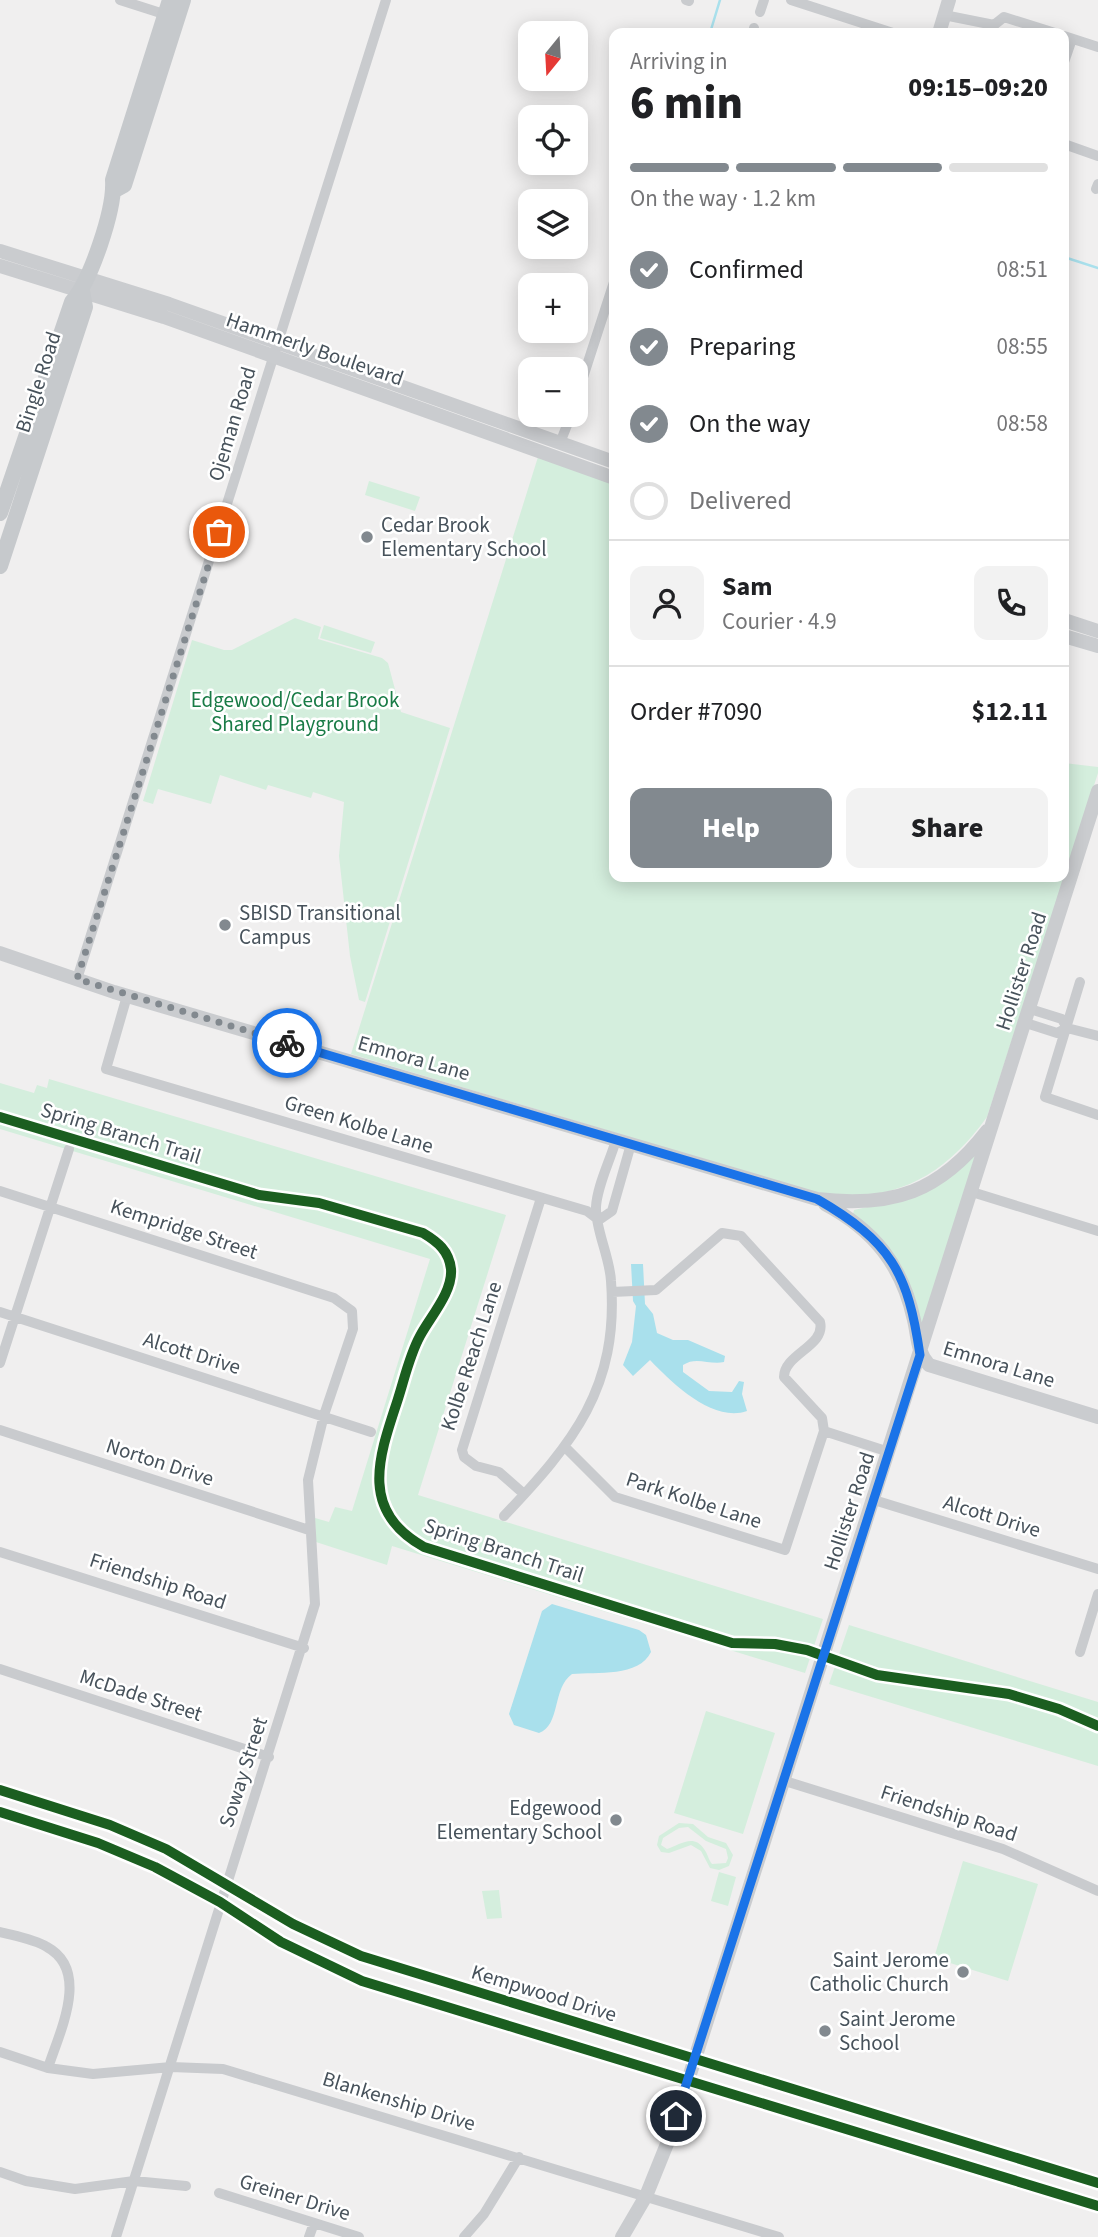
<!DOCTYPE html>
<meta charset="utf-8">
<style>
body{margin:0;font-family:"Source Sans 3",sans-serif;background:#f2f2f2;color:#202124;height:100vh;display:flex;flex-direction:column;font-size:26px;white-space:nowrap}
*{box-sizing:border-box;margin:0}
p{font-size:23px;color:#757577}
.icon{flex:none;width:38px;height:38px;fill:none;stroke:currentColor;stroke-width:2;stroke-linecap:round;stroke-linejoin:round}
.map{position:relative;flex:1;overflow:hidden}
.sheet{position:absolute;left:609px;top:28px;width:460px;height:854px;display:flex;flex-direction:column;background:#fff;border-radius:14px;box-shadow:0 4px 18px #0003}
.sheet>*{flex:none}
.needle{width:46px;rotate:198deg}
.controls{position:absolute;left:518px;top:21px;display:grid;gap:14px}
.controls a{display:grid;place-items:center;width:70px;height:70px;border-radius:14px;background:#fff;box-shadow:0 4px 18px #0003;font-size:35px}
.pin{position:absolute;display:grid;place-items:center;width:60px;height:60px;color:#fff;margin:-30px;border:4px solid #fff;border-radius:50%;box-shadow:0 2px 7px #0007}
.courier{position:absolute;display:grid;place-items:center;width:70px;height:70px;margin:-35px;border:5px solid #1a73e8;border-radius:50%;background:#fff;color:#222;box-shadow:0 2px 9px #0007}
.headline em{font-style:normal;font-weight:800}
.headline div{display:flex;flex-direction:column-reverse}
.headline{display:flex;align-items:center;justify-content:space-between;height:119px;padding:0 21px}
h1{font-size:46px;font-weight:800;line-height:52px}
.bar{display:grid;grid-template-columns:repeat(4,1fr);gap:10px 7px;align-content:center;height:84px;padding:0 21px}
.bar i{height:9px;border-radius:5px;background:#e0e0e0}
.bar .selected{background:#82898f}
.bar p{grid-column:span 4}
.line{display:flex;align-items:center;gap:18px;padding:0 21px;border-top:2px solid #e0e0e0}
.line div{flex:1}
.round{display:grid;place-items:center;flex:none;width:74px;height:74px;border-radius:14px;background:#f2f2f2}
ol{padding:0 21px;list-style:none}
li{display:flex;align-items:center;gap:21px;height:77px}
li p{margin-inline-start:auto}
li .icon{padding:7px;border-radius:50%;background:#82898f;color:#fff;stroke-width:4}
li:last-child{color:#757577}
li i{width:38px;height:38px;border:4px solid #e0e0e0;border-radius:50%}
.action{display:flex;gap:14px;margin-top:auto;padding:14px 21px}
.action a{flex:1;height:80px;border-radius:14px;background:#82898f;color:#fff;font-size:28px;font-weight:800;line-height:80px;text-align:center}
.action a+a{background:#f2f2f2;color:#202124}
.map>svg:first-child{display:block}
.green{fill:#d4eedd;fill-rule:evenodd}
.water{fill:#a9e0ec}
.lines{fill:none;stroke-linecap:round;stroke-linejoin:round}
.stream{stroke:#a9e0ec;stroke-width:2.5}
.street{stroke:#c9cbce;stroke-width:10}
.secondary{stroke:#cacccf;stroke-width:14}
.primary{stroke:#c6c9cc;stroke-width:16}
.cycleway-casing{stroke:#fff;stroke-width:15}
.cycleway{stroke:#1b5e20;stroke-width:10}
.done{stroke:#82898f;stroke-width:7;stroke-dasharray:0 12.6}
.route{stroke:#1a73e8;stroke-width:9}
.poi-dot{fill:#82898f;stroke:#fff;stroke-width:2.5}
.labels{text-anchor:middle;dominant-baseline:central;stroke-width:5;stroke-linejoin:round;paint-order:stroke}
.street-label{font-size:21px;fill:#47525b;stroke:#fff}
.poi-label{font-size:21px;fill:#47525b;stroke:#fff;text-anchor:start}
.park-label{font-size:21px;fill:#197b46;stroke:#fff}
</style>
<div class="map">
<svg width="1098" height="2237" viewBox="0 0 1098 2237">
<rect width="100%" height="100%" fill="#f0efef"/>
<path class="green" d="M538,457L614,484V877H1064V763L1098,767V773L987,1117C942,1180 887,1207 810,1191L351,1054Z
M369,481L420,497L415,511L365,495Z
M295,618L321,627L318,639L382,658L388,663L401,712L450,728L365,1002L359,1000L350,956L339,856L344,802L313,792L311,798L268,785L266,790L220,775L211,804L158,789L153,804L143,801L192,640L224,650H232Z
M324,625L375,642L371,653L320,638Z
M49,1079L506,1215L418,1495L823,1619L805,1673L392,1546L387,1565L316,1542L315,1518L329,1522L335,1507L352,1511L430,1259L0,1129V1083L34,1093L37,1085L47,1088Z
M975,1156L923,1326H919L914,1307L853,1214L854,1210L885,1203Z
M849,1625L1098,1702V1766L829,1684Z
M706,1711L775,1733L743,1834L674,1813Z
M679,1823L693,1824L708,1837L726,1843L733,1855L729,1866L719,1870L710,1868L701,1851L691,1845L669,1853L661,1852L657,1845L659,1836ZM688,1827L706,1841L726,1849L728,1858L726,1863L712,1864C708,1859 708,1854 704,1849C694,1833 679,1845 667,1849L661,1845L663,1838L679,1828Z
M963,1861L1038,1884L1008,1981L934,1958Z
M719,1872L736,1877L728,1906L711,1901Z
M499,1890L502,1918L487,1919L482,1891Z"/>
<path class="water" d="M631,1264H643L645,1304L653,1314L657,1333L673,1340H688L725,1356L724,1362C709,1365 696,1356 683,1365V1372L709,1391L732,1392L739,1381L744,1382L742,1394L747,1411C713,1423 672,1383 650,1360L633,1376L623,1365L632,1342L636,1306L633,1301Z
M552,1604L639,1630L646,1635L651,1652C639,1677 597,1672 572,1674C552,1688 561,1725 539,1733L514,1725L509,1714L542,1611Z"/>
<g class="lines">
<path class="stream" d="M710,33L720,0
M1064,257L1098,268"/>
<path class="street" d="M120,0L170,16
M686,0L689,1
M791,0L893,33
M760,12L764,0
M944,15L994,25L1004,17L1055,33
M753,33L754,28
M1064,36L1098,47
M1064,62L1072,39
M1064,144L1098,156
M1096,189L1098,184
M576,399L614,282
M560,443L571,415
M77,979L386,0
M1080,982L1045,1097L1098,1115
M127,996L106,1069L587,1211L599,1220
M1030,1009L1062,1019L1067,1028
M1026,1023L1057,1033L1067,1028L1098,1036
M0,1191L334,1298L352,1311L353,1329L324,1415L308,1480L315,1604L116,2237
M972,1192L1098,1231
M599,1220L612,1211L631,1144
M612,1292L656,1290L722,1233L741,1236L820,1322C826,1346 784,1354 784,1377L822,1418L824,1431L889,1452
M0,1312L371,1432
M0,1363L69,1149
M0,1430L309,1530
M566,1448L615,1497L785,1550L824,1431
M524,1494L499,1472L476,1466L464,1457L462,1450L541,1198
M874,1500L1098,1569
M504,1516C573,1443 619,1388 611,1281C610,1258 595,1228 596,1207C597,1186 610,1161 616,1140
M0,1552L304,1648
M1080,1652L1098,1594
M0,1669L269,1757
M785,1781L1003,1849L1098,1891
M0,1932C15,1936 34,1939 47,1947C91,1971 59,2033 48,2068
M0,2052L48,2068L93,2074L171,2067L223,2069L779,2237
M0,2172L26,2181L75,2189L134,2181L186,2186
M219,2193L359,2237
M309,2237L314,2223
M464,2237L484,2214L519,2157"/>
<path class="secondary" d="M939,33L949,0
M0,251L169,304L614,462
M0,266L164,317L614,478
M1064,620L1098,631
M1064,636L1098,646
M0,953L114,992L817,1199C893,1208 940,1192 987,1131
M825,1204C874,1230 902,1265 914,1320C918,1337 917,1352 929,1365L1098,1417
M0,1790L110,1825L166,1849L293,1924L361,1956L1098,2183
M0,1812L98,1843L155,1867L220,1902L281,1942L362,1981L1098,2206
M622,2237L646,2196L671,2134L1098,791"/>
<path class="primary" d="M113,191L124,185L183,0
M0,513L72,302C91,280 115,209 113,180L170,0
M0,566L85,307L82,291"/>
<g class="cycleway-casing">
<path id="cycleway" d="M0,1117L259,1195L319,1203L423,1233C438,1242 449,1251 451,1269C453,1292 430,1317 420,1336C409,1356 404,1381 397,1402C378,1459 360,1511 424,1547L732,1643L775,1644L807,1650L877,1675L1009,1694L1059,1709L1098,1726
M0,1790L110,1825L166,1849L293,1924L361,1956L1098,2183
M0,1812L98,1843L155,1867L220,1902L281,1942L362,1981L1098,2206"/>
</g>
<use href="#cycleway" class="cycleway"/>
</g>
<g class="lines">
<path class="done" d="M219,532L77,979L287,1043"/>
<path class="route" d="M287,1043L817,1199C891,1242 908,1272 920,1355L676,2116"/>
</g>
<g class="poi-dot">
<circle cx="367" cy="537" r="7"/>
<circle cx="225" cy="925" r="7"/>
<circle cx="616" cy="1820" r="7"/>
<circle cx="963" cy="1972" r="7"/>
<circle cx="825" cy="2031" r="7"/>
</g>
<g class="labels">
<g class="street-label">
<text transform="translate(315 349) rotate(19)">Hammerly Boulevard</text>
<text transform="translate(38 382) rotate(-72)">Bingle Road</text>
<text transform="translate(232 424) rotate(-73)">Ojeman Road</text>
<text transform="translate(1021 971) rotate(-72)">Hollister Road</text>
<text transform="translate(414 1058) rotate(16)">Emnora Lane</text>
<text transform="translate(359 1124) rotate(17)">Green Kolbe Lane</text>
<text transform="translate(121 1133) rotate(17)">Spring Branch Trail</text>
<text transform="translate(184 1229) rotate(18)">Kempridge Street</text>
<text transform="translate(192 1353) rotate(17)">Alcott Drive</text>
<text transform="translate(471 1356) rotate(-72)">Kolbe Reach Lane</text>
<text transform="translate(999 1364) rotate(17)">Emnora Lane</text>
<text transform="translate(160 1462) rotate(18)">Norton Drive</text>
<text transform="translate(694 1500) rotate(18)">Park Kolbe Lane</text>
<text transform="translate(849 1511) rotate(-72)">Hollister Road</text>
<text transform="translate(992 1516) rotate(17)">Alcott Drive</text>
<text transform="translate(504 1550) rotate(18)">Spring Branch Trail</text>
<text transform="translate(158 1581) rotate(18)">Friendship Road</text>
<text transform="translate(141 1695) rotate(18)">McDade Street</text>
<text transform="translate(243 1772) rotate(-72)">Soway Street</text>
<text transform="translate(949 1813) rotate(18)">Friendship Road</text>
<text transform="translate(544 1993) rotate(17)">Kempwood Drive</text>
<text transform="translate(399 2101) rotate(17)">Blankenship Drive</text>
<text transform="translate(295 2197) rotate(17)">Greiner Drive</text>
</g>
<g class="poi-label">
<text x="381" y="525">Cedar Brook<tspan x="381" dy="24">Elementary School</tspan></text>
<text x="239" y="913">SBISD Transitional<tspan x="239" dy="24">Campus</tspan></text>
<text x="602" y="1808" text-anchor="end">Edgewood<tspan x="602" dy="24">Elementary School</tspan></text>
<text x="949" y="1960" text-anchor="end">Saint Jerome<tspan x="949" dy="24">Catholic Church</tspan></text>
<text x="839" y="2019">Saint Jerome<tspan x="839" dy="24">School</tspan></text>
</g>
<g class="park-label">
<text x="295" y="700">Edgewood/Cedar Brook<tspan x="295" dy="24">Shared Playground</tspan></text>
</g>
</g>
</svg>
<div class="controls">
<a><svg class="needle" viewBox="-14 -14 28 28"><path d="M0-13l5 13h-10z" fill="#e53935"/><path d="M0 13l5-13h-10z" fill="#757577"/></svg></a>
<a><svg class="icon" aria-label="locate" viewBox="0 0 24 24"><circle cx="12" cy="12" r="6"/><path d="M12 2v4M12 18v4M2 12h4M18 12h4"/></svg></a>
<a><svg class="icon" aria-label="layers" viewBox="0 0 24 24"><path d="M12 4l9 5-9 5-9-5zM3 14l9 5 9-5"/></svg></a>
<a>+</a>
<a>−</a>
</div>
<div class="pin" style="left:219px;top:532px;background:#ea580c"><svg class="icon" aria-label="bag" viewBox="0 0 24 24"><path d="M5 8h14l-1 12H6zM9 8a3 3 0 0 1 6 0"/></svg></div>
<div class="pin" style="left:676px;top:2116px;background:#1f2937"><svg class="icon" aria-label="home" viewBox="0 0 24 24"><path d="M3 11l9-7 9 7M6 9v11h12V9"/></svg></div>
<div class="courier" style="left:287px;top:1043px"><svg class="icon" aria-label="bike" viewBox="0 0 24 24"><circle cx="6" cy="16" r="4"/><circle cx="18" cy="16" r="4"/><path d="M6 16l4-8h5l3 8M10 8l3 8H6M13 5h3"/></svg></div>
<section class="sheet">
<div class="headline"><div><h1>6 min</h1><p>Arriving in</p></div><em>09:15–09:20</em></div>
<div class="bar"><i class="selected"></i><i class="selected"></i><i class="selected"></i><i></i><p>On the way · 1.2 km</p></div>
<ol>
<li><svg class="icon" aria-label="check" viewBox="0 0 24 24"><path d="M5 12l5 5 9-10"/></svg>Confirmed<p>08:51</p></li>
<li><svg class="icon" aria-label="check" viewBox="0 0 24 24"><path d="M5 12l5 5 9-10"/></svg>Preparing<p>08:55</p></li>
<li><svg class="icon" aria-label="check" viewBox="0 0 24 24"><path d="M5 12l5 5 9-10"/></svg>On the way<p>08:58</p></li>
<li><i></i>Delivered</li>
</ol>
<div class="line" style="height:126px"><a class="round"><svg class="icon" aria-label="person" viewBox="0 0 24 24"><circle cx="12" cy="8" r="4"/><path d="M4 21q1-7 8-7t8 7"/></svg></a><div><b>Sam</b><p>Courier · 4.9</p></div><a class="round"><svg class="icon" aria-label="phone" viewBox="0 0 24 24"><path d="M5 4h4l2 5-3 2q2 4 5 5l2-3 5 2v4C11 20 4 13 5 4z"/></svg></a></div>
<div class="line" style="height:91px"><div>Order #7090</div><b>$12.11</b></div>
<div class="action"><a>Help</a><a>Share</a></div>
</section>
</div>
